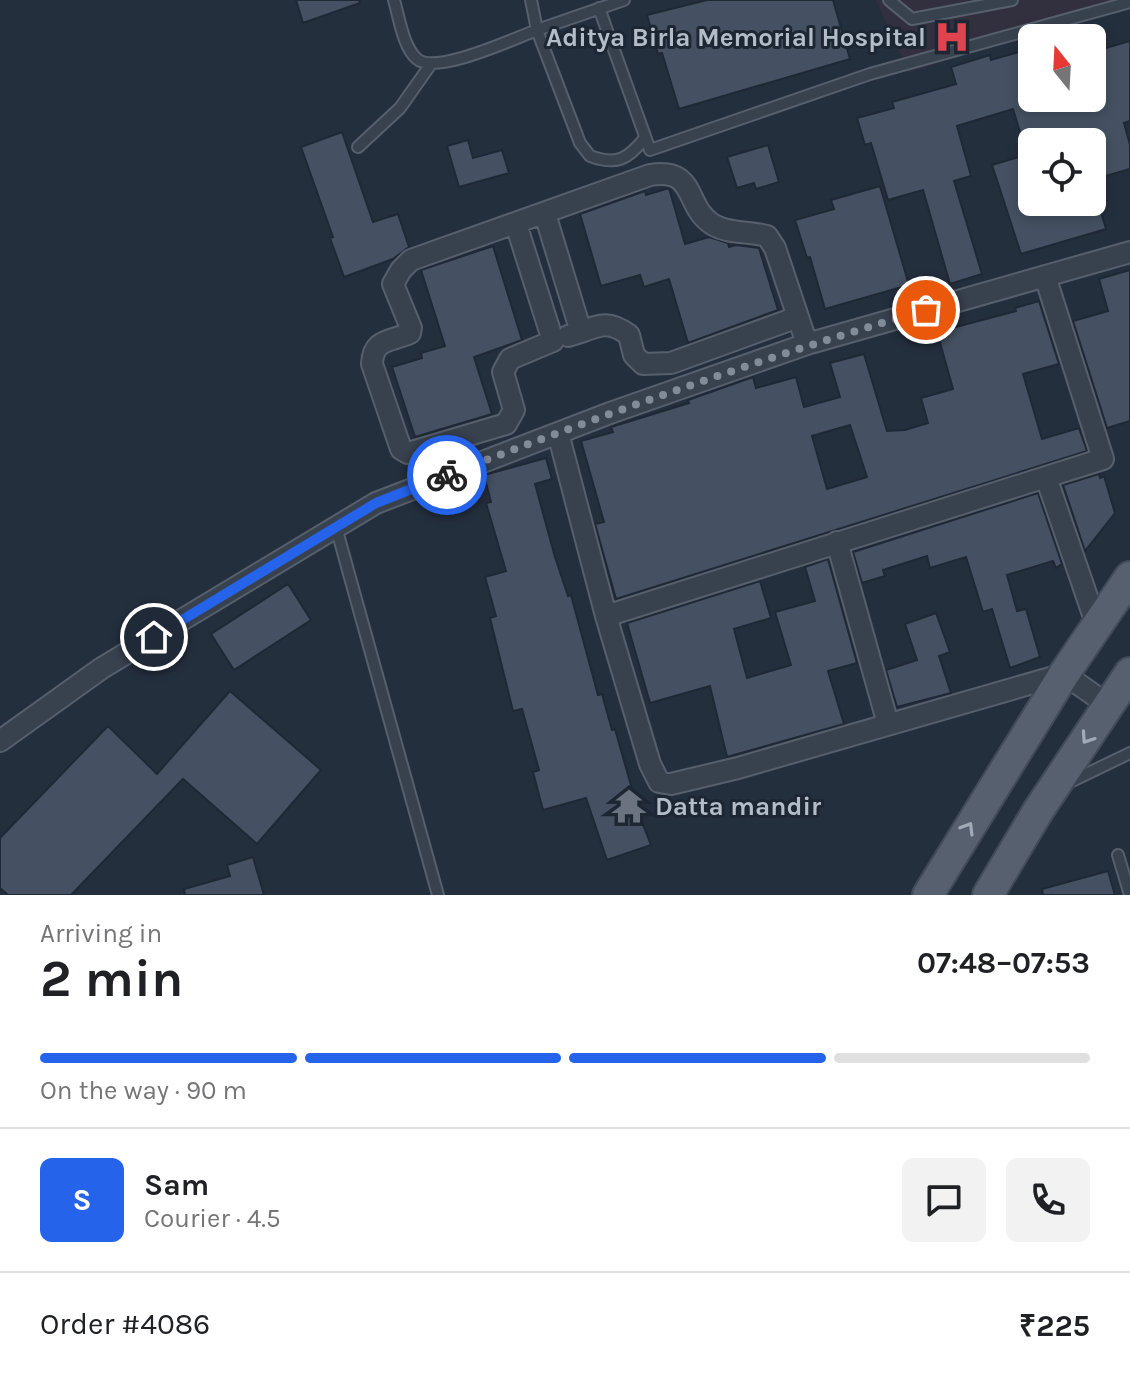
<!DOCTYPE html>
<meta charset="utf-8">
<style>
body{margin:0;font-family:Karla,sans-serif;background:#f2f2f2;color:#202124;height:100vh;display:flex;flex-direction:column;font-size:30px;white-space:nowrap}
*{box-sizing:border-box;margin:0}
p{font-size:26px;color:#757577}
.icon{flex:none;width:44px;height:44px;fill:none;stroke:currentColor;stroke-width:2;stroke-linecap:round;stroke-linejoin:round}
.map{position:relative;height:895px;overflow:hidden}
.sheet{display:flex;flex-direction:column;background:#fff;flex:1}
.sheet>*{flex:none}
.needle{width:52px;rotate:342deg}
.controls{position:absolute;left:1018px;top:24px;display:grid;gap:16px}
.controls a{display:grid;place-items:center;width:88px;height:88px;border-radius:12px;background:#fff;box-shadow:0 4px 12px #0003;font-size:40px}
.pin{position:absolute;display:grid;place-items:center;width:68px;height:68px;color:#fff;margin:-34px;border:4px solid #fff;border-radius:50%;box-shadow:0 2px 8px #0007}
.courier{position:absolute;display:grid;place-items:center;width:80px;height:80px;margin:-40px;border:6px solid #2563eb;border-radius:50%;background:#fff;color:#222;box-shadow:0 2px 10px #0007}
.overview em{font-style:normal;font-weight:700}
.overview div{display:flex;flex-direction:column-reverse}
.overview{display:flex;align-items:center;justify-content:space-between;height:136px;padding:0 40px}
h1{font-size:52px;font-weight:700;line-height:60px}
.bar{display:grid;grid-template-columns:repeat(4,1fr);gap:12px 8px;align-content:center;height:96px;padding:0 40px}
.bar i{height:10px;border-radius:6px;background:#e0e0e0}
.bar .selected{background:#2563eb}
.bar p{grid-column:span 4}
.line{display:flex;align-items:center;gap:20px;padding:0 40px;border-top:2px solid #e0e0e0}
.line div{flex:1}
.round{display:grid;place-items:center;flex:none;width:84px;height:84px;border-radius:12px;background:#f2f2f2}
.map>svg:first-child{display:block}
.medical{fill:#32303f}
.building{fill:#455162;stroke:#1f2835;stroke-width:2;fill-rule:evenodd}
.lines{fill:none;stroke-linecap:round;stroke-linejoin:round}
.service-casing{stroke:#565f6c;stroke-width:14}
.minor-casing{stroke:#565f6c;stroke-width:24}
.primary-casing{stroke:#414a57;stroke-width:34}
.service{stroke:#38414e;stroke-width:10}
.minor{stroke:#38414e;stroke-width:20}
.primary{stroke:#56606e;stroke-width:30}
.oneway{stroke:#a1aab7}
.done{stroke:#828b98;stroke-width:8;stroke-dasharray:0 14.4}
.route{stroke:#2563eb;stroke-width:10}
.labels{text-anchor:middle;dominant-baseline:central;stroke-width:6;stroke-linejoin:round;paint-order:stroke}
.poi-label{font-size:26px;font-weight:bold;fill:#b4bcc9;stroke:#1d2633;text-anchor:end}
</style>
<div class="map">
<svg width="1130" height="895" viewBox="0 0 1130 895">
<rect width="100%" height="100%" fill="#242f3e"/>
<path class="medical" d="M876,0H1114L909,73Z"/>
<path class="building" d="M296,0H359L360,3L303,23Z
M707,0H833L850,59L679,109L662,53L658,54L647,15Z
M1130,41V121L1124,123L1130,145V169L1092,180V142H1023L1013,109L957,126L971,176L954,181L982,274L950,284L923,190L888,200L871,143L865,145L857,118L894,108L892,102L956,84L951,67L990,55L991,60L1032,48V98H1092V52Z
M342,132L373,222L398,214L409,247L393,259L344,277L330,238L333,237L301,147Z
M468,140L473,158L502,150L509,173L459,187L447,146Z
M768,145L779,182L756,189L754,183L737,188L727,157Z
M1032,153V202H1098L1106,229L1021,254L992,165Z
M880,186L909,285L825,309L810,257L807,258L795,220L834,209L831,200Z
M669,188L685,244L709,237L728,243L729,247L736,245L759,248L778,310L688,343L669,279L644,287L640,275L601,286L580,214L645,191L646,195Z
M493,246L522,340L474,357L492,414L415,437L392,367L422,358L421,353L445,346L421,270Z
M1130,270V421L1107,428L1073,321L1108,311L1099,279Z
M1039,301L1059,364L1023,374L1042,439L1079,428L1087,451L616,599L595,524L604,522L581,441L613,432L611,427L689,403L688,400L753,377L756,388L796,377L804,407L840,397L830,363L864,354L887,431L905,430L928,423L921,398L953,389L937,332L1016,311L1015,308ZM850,425L867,477L827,489L812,436Z
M546,458L552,479L535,484L555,557L568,596L571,595L598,695L602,694L612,730L615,729L640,817L651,845L607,860L586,798L543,810L533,772L539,770L522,709L513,711L490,618L496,616L485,577L506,571L486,503L491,502L484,475Z
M1099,474L1100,478L1104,476L1115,513L1085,551L1063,485Z
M1038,493L1062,564L1056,568L1053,561L1007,575L1017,611L1026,609L1040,657L1010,668L992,609L983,612L966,557L930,568L927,556L883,570L885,576L862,583L853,552Z
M828,559L857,663L828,671L844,724L727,757L710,686L650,703L627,623L760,581L771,618L734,629L747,678L791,665L775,612L815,601L805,567Z
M288,584L311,620L234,670L211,634Z
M936,613L950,652L939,656L951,693L897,707L886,670L917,660L905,624Z
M230,691L321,770L257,844L183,779L71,895H8L0,888V838L108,726L157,774Z
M253,857L264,895H185L184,889L230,876L227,865Z
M1108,871L1115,895H1043L1042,889Z"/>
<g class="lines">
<g class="service-casing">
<path id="service" d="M394,0C399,17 403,47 417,59C436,75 513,39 537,30L580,143L590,156C617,166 628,159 645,138
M531,0L537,30L624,0
M889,0L912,19L1012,0
M599,8L650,150L870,74L1130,2
M358,147L400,108L431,64
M336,527L438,895
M1068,783L1130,753
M1118,855L1130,895"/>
</g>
<g class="minor-casing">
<path id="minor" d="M545,214L581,332L568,336
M516,224L553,341L510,359L503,372L514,410L506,424L408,453L401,449L372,364C373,338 391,342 410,333L411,328L393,284L401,270L411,260L650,175C697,167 684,206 712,224C727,234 750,231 767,236L775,248L807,344
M581,332C602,324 610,321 629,335L634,355L643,364L671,363L798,317
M558,433L606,616L650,764L659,782L671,784L738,768L1064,674L1108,705
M1046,477L1097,626
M837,542L888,724
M606,616L1103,459L1045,276
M0,741L102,668L376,503L610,413L807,344L1130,252"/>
</g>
<g class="primary-casing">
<path id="primary" d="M928,895L1064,674L1130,577
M988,895L1038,811L1130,673"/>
</g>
<use href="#service" class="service"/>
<use href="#minor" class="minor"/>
<use href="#primary" class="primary"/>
</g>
<defs><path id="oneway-chevron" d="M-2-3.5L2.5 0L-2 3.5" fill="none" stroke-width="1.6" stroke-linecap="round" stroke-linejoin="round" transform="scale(2)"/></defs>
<g class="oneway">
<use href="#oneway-chevron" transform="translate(1087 738) rotate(124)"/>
<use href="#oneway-chevron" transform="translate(968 828) rotate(-59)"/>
</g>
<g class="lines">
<path class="done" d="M447,475C605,414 764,357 926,310"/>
<path class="route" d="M154,637L376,503L447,475"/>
</g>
<defs>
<g id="hospital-bare" transform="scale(2.76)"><path d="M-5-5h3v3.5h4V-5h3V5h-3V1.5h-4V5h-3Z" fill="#e0444e" stroke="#1d2633" stroke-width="2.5" paint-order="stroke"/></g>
<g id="temple-bare" transform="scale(2.76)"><path d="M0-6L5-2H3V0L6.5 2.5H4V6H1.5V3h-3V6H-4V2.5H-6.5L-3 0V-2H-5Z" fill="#6b7280" stroke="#1d2633" stroke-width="2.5" paint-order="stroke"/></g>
</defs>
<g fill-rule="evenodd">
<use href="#hospital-bare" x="952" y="37"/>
<use href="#temple-bare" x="629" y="806"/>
</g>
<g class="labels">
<g class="poi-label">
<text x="926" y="37">Aditya Birla Memorial Hospital</text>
<text x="655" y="806" text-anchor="start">Datta mandir</text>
</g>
</g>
</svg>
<div class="controls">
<a><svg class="needle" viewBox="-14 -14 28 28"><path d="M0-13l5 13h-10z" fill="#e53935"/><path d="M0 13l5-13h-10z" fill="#757577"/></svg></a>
<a><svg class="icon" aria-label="locate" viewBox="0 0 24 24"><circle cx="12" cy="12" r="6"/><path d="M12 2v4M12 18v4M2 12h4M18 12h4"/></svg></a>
</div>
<div class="pin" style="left:926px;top:310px;background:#ea580c"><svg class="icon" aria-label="bag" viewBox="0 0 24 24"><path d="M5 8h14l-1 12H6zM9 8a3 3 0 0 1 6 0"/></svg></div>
<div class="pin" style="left:154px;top:637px;background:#1f2937"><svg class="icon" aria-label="home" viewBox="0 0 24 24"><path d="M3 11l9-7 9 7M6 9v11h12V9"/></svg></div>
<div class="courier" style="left:447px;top:475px"><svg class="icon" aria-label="bike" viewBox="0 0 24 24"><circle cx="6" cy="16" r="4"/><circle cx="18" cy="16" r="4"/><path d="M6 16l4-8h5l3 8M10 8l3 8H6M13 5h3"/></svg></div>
</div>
<section class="sheet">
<div class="overview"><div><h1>2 min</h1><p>Arriving in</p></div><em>07:48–07:53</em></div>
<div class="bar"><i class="selected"></i><i class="selected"></i><i class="selected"></i><i></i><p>On the way · 90 m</p></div>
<div class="line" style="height:144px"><b class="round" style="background:#2563eb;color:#fff">S</b><div><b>Sam</b><p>Courier · 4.5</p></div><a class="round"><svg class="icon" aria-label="chat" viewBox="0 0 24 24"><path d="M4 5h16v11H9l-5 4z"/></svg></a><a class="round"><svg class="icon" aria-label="phone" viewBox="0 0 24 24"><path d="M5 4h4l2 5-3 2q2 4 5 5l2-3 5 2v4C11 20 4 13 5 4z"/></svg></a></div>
<div class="line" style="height:104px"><div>Order #4086</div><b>₹225</b></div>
</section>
